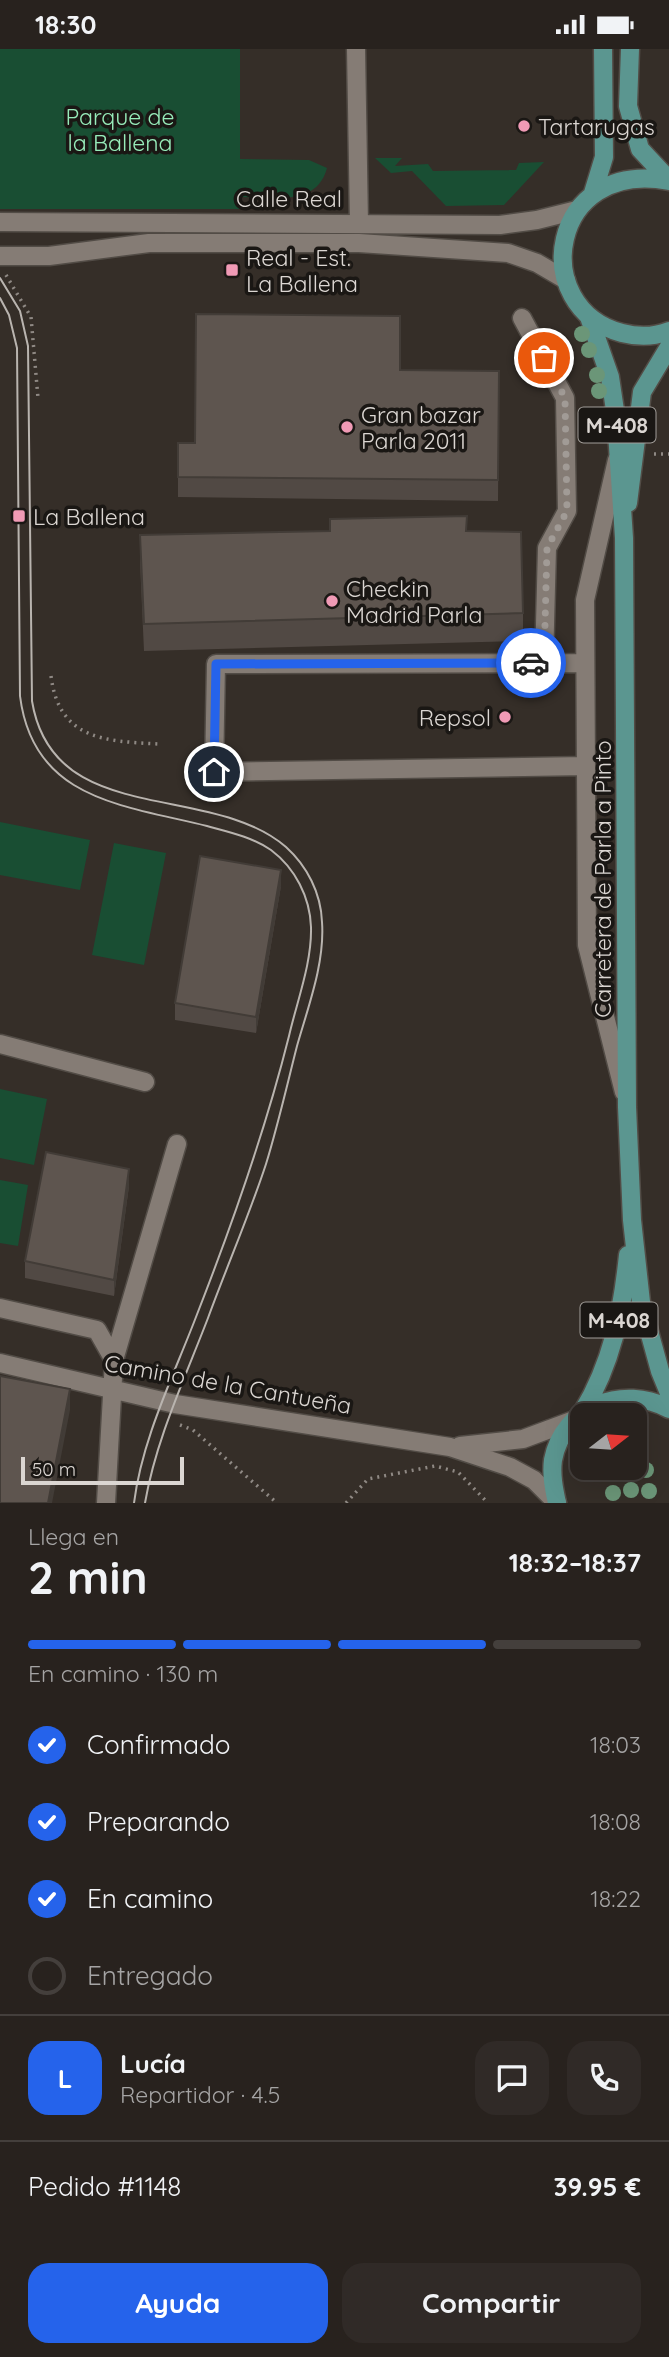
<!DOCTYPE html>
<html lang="es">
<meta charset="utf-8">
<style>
body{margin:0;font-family:Quicksand,sans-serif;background:#302a27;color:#f1f3f6;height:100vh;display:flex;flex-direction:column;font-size:26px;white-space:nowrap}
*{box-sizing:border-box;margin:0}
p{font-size:23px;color:#a5a4a4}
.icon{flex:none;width:38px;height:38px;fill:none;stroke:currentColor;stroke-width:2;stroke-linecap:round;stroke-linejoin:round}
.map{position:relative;height:1454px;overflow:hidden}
.drawer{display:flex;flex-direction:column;background:#28221e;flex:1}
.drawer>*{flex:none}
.needle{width:46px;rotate:73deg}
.controls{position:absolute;left:570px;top:1354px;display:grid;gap:14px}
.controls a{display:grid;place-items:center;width:77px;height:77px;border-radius:14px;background:#28221e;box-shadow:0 7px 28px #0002,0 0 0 2px #443f3c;font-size:35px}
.scale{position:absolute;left:21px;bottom:18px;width:163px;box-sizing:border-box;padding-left:7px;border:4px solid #dbd6d2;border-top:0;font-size:19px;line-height:24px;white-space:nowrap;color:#dbd6d2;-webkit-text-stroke:5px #1a1714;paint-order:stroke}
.pin{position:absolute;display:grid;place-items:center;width:60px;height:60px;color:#fff;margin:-30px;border:4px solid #fff;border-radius:50%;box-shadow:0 2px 7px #0007}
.courier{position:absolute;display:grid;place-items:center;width:70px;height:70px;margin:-35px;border:5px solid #2563eb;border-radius:50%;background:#fff;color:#222;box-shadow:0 2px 9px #0007}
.headline em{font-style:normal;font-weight:800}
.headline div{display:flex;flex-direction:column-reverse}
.headline{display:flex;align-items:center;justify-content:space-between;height:119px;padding:0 28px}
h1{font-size:46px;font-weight:800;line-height:52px}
.bar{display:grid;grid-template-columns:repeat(4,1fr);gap:10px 7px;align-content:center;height:84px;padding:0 28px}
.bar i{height:9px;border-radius:5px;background:#443f3c}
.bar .selected{background:#2563eb}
.bar p{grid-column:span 4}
.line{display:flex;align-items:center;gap:18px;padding:0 28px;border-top:2px solid #443f3c}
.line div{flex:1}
.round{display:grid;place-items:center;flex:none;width:74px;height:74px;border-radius:21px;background:#302a27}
ol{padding:0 28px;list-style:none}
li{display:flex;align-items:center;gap:21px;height:77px}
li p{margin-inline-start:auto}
li .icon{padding:7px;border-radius:50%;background:#2563eb;color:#fff;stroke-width:4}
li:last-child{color:#a5a4a4}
li i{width:38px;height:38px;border:4px solid #443f3c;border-radius:50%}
.cta{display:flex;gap:14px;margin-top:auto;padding:14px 28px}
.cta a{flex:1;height:80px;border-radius:21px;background:#2563eb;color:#fff;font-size:28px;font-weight:800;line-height:80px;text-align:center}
.cta a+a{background:#302a27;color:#f1f3f6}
.status{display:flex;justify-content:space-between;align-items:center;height:49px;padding:0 35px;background:#28221e;direction:ltr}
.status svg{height:19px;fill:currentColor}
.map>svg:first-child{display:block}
.green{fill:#194e33}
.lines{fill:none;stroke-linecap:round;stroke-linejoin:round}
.minor-casing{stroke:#524c46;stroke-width:21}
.major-casing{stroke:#524c46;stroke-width:21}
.path{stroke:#8f8984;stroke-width:3.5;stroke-dasharray:2 5;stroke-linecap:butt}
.minor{stroke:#857c75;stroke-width:18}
.major{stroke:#5b9690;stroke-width:18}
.tram{stroke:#b9b4af;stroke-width:2}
.tree{fill:#6b9678}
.wall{fill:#514944}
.shaded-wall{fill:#423c37}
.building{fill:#5e554f;stroke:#423c37;stroke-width:2}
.done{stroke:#a19b96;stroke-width:7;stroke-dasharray:0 12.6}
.route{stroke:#2563eb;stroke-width:9}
.poi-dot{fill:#f09ab5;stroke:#1a1714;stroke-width:2.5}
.labels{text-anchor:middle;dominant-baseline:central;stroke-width:7;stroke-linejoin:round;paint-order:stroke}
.shield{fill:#1a1714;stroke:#a19d99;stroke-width:2}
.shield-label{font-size:21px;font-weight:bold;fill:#dbd6d2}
.park-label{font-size:23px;fill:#97ecba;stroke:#1a1714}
.poi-label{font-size:23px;fill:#dbd6d2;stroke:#1a1714;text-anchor:start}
.street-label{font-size:23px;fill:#dbd6d2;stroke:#1a1714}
</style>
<div class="status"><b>18:30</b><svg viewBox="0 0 49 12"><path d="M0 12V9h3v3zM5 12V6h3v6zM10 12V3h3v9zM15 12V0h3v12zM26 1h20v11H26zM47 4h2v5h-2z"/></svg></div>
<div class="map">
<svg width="669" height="1454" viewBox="0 0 669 1454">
<rect width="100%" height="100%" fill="#352e28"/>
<path class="green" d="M0,0H240V110L309,111L327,119C317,158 272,148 241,148L240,160H0Z
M375,109H402L395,117L428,115L433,122L516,121L519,114L544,113L504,156L446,157L412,122L391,124Z
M0,773L90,791L80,841L0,826Z
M114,794L166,804L144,916L92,906Z
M0,1040L47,1050L34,1116L0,1109Z
M0,1131L28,1136L18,1197L0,1194Z"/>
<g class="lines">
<g class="minor-casing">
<path id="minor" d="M356,0L359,174
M0,173L500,176L537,171L577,161
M0,207H49L149,194H359L508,204L537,214L566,231
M522,269L565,349L567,462L547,499L544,614
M617,411L585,551L587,896L624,1043
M585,717L214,723L216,615L585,614
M0,995L145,1033
M0,1259L97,1281L114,1311
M0,1314L175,1355L450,1398L510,1418L534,1431L557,1454
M460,1397L523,1390L574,1371
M106,1454L114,1311L177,1095"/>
</g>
<g class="major-casing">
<path id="major" d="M630,0L628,57L640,100L669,131
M669,132C549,109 527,259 622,284C638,288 654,288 669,282
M593,144L604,108L603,0
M589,268L610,328L616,368L624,489L627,1058L632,1171L641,1253L660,1322L669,1344
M628,454L642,343L669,298
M582,1364C612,1314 622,1264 628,1206
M557,1454C554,1440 551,1426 553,1411C563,1357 624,1335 669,1360"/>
</g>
<path class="path" d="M6,226L31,268L38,349
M654,405H669
M51,627C59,691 105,692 158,695
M180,1376L193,1381L277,1454
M346,1454L368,1430L435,1417L458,1423L488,1454"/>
<use href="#minor" class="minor"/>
<use href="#major" class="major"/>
<path class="tram" d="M0,229L20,262L28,297L32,652C53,780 210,732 286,798C307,817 321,844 322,873C325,914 308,958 297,997C287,1036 278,1076 266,1115C249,1167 227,1217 208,1269C185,1329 156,1390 145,1454
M0,249L9,266L17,299L20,647C33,751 123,756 207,777C229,783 252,788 271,801C295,819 310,848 311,878C312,914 297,952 289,987C265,1083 232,1176 196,1268C173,1328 142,1390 134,1454"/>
</g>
<g class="tree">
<circle cx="582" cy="285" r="8"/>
<circle cx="589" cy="301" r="8"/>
<circle cx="597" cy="326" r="8"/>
<circle cx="599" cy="342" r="8"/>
<circle cx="601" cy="370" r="8"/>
<circle cx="646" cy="1421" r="8"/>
<circle cx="631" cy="1441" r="8"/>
<circle cx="649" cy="1442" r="8"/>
<circle cx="613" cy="1444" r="8"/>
</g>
<path class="wall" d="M400,321L499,322L498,452L178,448V394H195Z
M467,482L523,564V592L144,602L140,513V486Z
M281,837L256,984L175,971V954Z
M129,1137L114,1247L25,1229V1212Z"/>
<path class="shaded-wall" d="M281,821V837L256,984V968Z
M129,1120V1137L114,1247V1231Z
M70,1340V1361L52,1454H48Z"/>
<path class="building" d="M196,265L400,267V321L499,322L498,431L178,428V394H195Z
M467,467L466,482L521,483L523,564L144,575L140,486L330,482V470Z
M200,807L281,821L256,968L175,954Z
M46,1103L129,1120L114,1231L25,1212Z
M0,1327L70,1340L48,1454H0Z"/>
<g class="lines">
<path class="done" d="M531,614H544L547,499L567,462L565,349L544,309"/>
<path class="route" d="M214,723L216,615L531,614"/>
</g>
<g class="poi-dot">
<circle cx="524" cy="77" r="7"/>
<rect x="225" y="214" width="14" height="14" rx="3.5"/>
<circle cx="347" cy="378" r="7"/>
<rect x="12" y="460" width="14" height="14" rx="3.5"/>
<circle cx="332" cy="552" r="7"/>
<circle cx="505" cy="668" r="7"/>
</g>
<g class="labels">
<g class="shield">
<rect x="578.5" y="358.5" width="77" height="35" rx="5"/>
<rect x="580.5" y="1253.5" width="77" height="35" rx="5"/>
</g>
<g class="shield-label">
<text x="617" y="376">M-408</text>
<text x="619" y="1271">M-408</text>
</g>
<g class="park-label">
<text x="120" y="67">Parque de<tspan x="120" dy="26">la Ballena</tspan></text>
</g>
<g class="poi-label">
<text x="538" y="77">Tartarugas</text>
<text x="246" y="208">Real - Est.<tspan x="246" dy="26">La Ballena</tspan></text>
<text x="361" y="365">Gran bazar<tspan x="361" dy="26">Parla 2011</tspan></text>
<text x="33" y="467">La Ballena</text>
<text x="346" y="539">Checkin<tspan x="346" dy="26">Madrid Parla</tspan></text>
<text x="491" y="668" text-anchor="end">Repsol</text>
</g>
<g class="street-label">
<text x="289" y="149">Calle Real</text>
<text transform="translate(602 830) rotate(-90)">Carretera de Parla a Pinto</text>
<text transform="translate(228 1335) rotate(10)">Camino de la Cantueña</text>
</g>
</g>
</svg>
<div class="controls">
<a><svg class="needle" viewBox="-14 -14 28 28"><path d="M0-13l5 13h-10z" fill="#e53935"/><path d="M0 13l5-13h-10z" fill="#a5a4a4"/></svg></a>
</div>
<div class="scale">50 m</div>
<div class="pin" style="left:544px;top:309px;background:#ea580c"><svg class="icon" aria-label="bag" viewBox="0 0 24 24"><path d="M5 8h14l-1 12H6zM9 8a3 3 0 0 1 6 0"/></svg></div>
<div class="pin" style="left:214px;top:723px;background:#1f2937"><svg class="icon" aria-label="home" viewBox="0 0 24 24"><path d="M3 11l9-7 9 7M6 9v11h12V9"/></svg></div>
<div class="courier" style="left:531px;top:614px"><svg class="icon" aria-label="car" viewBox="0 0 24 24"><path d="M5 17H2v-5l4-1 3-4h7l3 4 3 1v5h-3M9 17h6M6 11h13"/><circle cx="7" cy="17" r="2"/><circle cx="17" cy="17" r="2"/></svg></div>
</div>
<section class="drawer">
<div class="headline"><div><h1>2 min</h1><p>Llega en</p></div><em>18:32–18:37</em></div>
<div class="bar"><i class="selected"></i><i class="selected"></i><i class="selected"></i><i></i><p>En camino · 130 m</p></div>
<ol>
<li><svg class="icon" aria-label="check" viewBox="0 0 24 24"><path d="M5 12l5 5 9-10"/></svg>Confirmado<p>18:03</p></li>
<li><svg class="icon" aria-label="check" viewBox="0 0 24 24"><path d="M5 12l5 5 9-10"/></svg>Preparando<p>18:08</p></li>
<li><svg class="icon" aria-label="check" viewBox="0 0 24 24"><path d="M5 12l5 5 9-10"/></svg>En camino<p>18:22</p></li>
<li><i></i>Entregado</li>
</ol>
<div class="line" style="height:126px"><b class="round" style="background:#2563eb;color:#fff">L</b><div><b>Lucía</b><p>Repartidor · 4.5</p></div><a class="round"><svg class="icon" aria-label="chat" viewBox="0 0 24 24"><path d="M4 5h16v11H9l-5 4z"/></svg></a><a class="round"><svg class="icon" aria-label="phone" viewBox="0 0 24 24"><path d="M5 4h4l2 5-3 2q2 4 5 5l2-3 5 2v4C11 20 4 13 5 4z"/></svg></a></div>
<div class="line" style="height:91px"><div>Pedido #1148</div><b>39.95 €</b></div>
<div class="cta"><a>Ayuda</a><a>Compartir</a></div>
</section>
